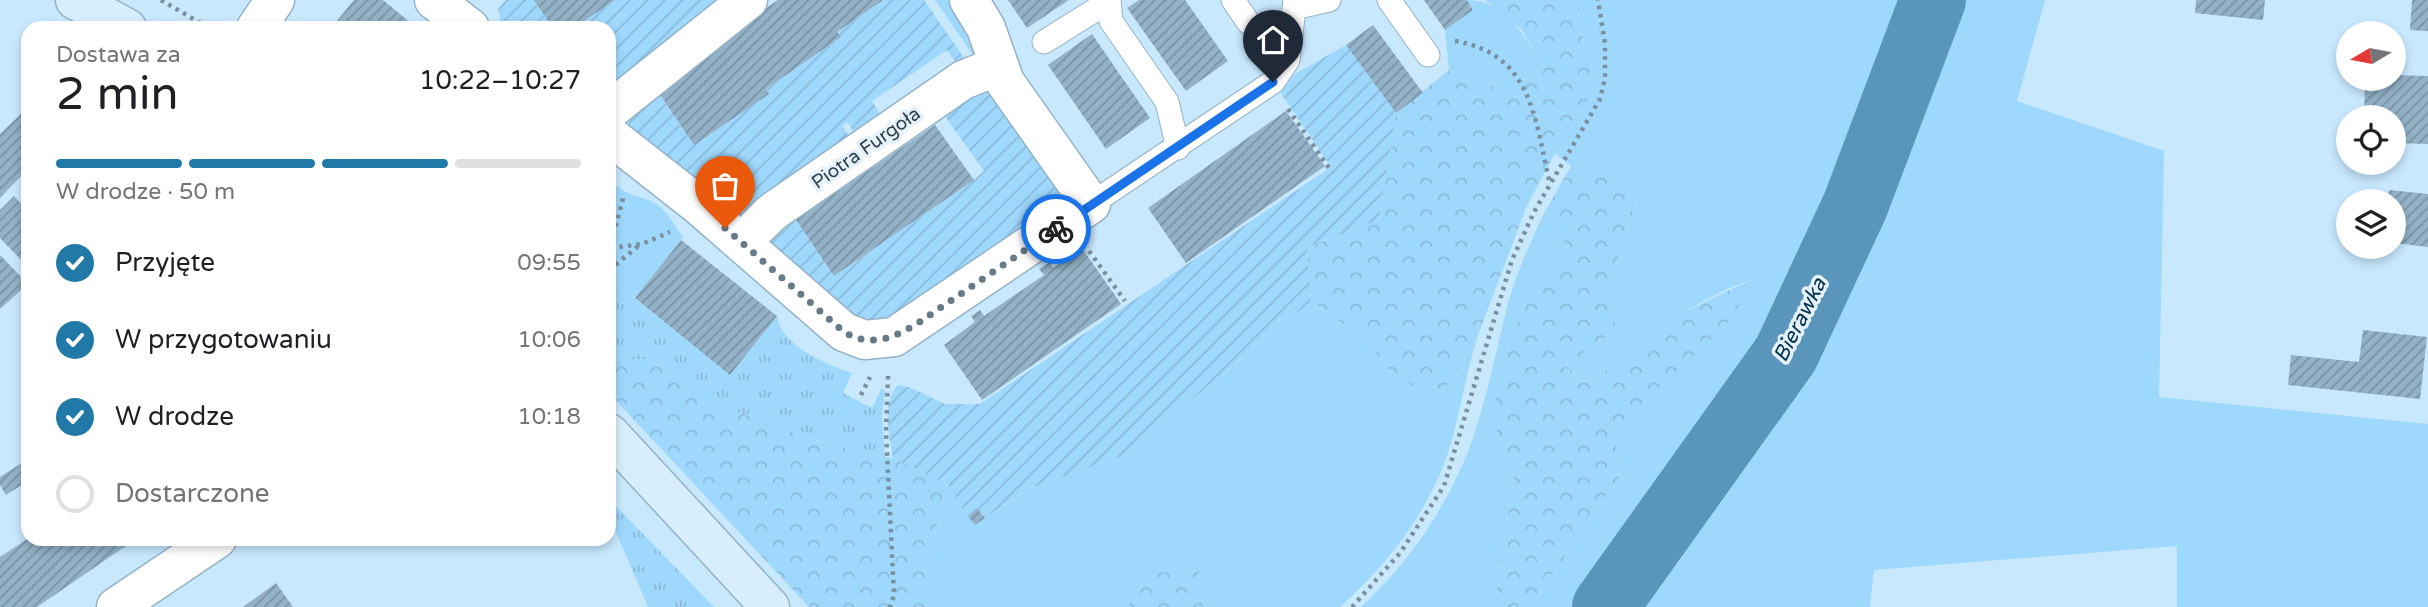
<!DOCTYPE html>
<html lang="pl">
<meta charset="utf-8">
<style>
body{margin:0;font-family:"Varela Round",sans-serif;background:#f2f2f2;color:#202124;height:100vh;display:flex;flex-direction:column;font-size:26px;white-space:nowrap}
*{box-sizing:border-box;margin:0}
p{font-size:23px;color:#757577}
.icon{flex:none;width:38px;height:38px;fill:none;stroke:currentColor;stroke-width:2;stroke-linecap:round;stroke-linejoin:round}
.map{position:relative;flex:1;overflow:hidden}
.drawer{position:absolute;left:21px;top:21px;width:595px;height:525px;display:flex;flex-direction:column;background:#fff;border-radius:21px;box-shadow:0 4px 10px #0003}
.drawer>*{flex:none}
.needle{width:46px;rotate:260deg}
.controls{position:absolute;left:2336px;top:21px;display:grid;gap:14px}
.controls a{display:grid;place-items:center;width:70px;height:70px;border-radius:50%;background:#fff;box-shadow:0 4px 10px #0003;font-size:35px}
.pin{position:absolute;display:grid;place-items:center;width:60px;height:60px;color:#fff;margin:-72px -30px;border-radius:50% 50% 50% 0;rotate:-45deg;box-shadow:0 0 7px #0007}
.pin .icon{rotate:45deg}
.courier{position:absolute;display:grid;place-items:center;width:70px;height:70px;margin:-35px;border:5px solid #1a73e8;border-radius:50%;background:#fff;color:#222;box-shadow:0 2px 9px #0007}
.head em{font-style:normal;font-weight:600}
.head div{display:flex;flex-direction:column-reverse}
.head{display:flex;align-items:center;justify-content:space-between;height:119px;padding:0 35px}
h1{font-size:46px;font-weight:600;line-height:52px}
.bar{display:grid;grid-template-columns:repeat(4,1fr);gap:10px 7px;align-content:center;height:84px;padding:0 35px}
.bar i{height:9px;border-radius:5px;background:#e0e0e0}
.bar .selected{background:#2179a8}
.bar p{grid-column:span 4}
ol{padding:0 35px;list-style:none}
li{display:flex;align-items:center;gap:21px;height:77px}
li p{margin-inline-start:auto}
li .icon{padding:7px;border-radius:50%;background:#2179a8;color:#fff;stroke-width:4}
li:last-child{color:#757577}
li i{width:38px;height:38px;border:4px solid #e0e0e0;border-radius:50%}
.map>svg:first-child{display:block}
.grass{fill:#9fd8fd}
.forest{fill:url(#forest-crowns)}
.park{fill:url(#park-tufts)}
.garden{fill:url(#garden-furrows)}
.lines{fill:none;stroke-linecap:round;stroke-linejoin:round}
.river{stroke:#5a95bb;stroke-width:66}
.building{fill:url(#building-hatch)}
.lane-casing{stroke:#93b2c7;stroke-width:25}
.street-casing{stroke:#93b2c7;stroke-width:41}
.secondary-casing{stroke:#93b2c7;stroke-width:41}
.path{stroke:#7a909f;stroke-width:4.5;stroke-dasharray:3.5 5;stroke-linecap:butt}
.lane{stroke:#fff;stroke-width:23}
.street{stroke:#fff;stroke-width:38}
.secondary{stroke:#d9eefc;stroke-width:38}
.done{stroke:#667a88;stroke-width:7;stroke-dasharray:0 12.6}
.route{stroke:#1a73e8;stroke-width:9}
.labels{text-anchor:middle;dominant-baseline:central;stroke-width:7;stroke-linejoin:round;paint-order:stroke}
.street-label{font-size:19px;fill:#323f48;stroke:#e6f2fb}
.water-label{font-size:21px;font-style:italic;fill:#00324c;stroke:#e6f2fb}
</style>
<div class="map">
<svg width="2428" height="607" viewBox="0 0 2428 607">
<defs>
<pattern id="forest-crowns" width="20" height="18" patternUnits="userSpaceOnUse" patternTransform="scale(1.75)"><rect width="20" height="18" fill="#9fd8fd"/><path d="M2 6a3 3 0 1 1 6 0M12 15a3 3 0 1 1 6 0" fill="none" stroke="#89bada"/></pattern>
<pattern id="park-tufts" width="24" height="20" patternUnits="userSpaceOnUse" patternTransform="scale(1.75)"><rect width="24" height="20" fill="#9fd8fd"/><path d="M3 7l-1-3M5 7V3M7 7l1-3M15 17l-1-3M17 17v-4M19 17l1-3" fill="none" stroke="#89bada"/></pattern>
<pattern id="garden-furrows" width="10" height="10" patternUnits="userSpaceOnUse" patternTransform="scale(1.75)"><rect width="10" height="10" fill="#9fd8fd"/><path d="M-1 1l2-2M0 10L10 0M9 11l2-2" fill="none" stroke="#89bada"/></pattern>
<pattern id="building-hatch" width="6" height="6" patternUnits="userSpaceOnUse" patternTransform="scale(1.75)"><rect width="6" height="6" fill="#93b2c7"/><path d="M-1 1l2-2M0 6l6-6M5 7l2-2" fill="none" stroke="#7992a4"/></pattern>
</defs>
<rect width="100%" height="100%" fill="#c8e8fe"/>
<path class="grass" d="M935,0H955L979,39L975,58Z
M1467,0C1505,0 1525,36 1543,66L1506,91L1449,70L1445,30L1473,10Z
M1578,0H1915L1878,88L1812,277L1795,314L1716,434L1705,444L1674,490L1667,493C1665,500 1644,535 1638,540C1635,543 1631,544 1629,546C1613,564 1600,586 1588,607H1530L1619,478L1616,442L1627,417L1671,374L1756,279C1691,296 1641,349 1584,383L1566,366L1616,329L1610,284L1640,190L1571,166L1555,153L1591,96L1594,76L1582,34Z
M1946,0H2045L2017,101L2164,151L2159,397L2428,424V607H2177V546L1874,570L1870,607H1630L1780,390L1825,301Z
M617,186C627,195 636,195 648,200C665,206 673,223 683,237L635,298L609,278V196Z
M1543,215L1568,246L1530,293L1509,342L1491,418L1515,471L1494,607H1361C1408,564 1446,508 1469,449C1485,406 1494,360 1505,315C1513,280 1528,248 1543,215Z
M1311,301L1365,339L1390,371L1437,401L1477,338C1466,373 1461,409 1451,443C1432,508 1390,562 1340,607H1203L1208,593L1149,573L1127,607H925L921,594L947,484L975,525L1031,488L1125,455Z"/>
<path class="forest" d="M1485,0H1578L1582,34L1594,76L1591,96L1555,153L1526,208L1477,338L1437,401L1390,371L1365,339L1311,301L1307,247L1379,220L1396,113L1449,70L1506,91L1543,66L1522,30Z
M1571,166L1640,189L1610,284L1616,329L1566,366L1584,383C1612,368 1634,346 1660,328C1690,308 1723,292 1757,278L1726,325L1627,417L1616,442L1619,478L1530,607H1494L1515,471L1491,418L1509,342L1530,293L1568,246L1543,215Z
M615,358L652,360L710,402L806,437L865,454L893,458L947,484L921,594L925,607H809L609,393V361Z
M1198,571L1208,593L1203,607H1127L1149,573Z"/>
<path class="park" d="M609,278L730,374L777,316C782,347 826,364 852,373L843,393L872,408L882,388L885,391L882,415L885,457L865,454L806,437L710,402L652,360L615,358L609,361Z
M609,499L714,607H648L609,516Z"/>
<path class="garden" d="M506,0H534L553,28H502L498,9Z
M615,0H732L609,96V28H574Z
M883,0H924L969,65L961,70L947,50L872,101L885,122L860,140L847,122L842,126L855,144L742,216L734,215L630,131L627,116L659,93L694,144L769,94L766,89L840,38L837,32Z
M1346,45L1396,113L1379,220L1307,247L1311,301L1125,455L1031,488L985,518L977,508L968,516L947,484L893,458C889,438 882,401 898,385L909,387L945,404H980L1331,167L1280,92L1293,75Z
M988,88L1063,191L1064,202L871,329L769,253V240L796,220L834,276L974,180L984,171L944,115Z"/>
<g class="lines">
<path class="river" d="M1605,607L1786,354L1855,206L1933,0"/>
</g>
<path class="building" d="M354,0H383L417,28H331Z
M534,0H615L574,28H553Z
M778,0H883L837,32L841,37L766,89L769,94L694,145L657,90L733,38L729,33Z
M1008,0H1069L1027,28Z
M1139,0H1185L1228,61L1186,91L1127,8Z
M1424,0H1467L1473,10L1445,30Z
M2196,0H2265L2263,20L2195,13Z
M2412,0H2428V31L2410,30Z
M1373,25L1423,93L1396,113L1346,45Z
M1092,34L1150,118L1106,149L1048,65Z
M2394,75L2428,76V144L2394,143V117H2364L2365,79H2394Z
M28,107V169L0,198V134Z
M1286,111L1325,166L1186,263L1148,208Z
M935,125L974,180L834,276L796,220Z
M2389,190L2428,194V247L2394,243V201H2388Z
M14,196L28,211V267L0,238V210Z
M681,240L777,316L730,375L635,298Z
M1082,248L1121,304L982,400L944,345L975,322L971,316L980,310L984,316L1044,275L1039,269L1050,262L1053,268Z
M0,255L28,284L0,309Z
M2363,330L2427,337L2420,399L2288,385L2291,355L2359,362Z
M28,459V481L6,495L0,485V477Z
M977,508L985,518L975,525L968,516Z
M27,539H136L37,607H0V557Z
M276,583L293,607H243Z"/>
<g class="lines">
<g class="lane-casing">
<path id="lane" d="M1109,0L1111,21L1167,102L1178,148
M1233,0L1248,22
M1389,0L1428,55
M1294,8L1329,0
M1044,42L1108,2
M1091,204L1273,82L1288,60L1295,0"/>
</g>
<g class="street-casing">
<path id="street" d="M434,0L470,28
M256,28L275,0
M609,111L748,0
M609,135L697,204L844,332L865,340L894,337L1091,204L1005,82L986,28L969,0
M742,242L771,213L963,80L998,66
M116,607L217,539"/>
</g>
<g class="secondary-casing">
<path id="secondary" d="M75,0L127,28
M609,433L770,607"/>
</g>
<path class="path" d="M161,0L202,24L220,27
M1455,41C1533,54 1535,121 1550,184
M1288,109L1329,168
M611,248L642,244L670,232
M609,251L624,195
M1089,251L1125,301
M609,270L641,244
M888,376L886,432L894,595L890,607
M861,395L870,377
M1352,607L1400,553L1444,486L1512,260L1534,212L1600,99L1605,78V44L1598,0"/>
<use href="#lane" class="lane"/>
<use href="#street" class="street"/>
<use href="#secondary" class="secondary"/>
</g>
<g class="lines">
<path class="done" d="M725,228L844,332C871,348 893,338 918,323L1056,229"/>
<path class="route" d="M1056,229L1273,82"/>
</g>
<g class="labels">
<g class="street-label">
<text transform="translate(866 148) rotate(-35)">Piotra Furgoła</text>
</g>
<g class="water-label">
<text transform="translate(1800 320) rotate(-63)">Bierawka</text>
</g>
</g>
</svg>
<div class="controls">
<a><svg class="needle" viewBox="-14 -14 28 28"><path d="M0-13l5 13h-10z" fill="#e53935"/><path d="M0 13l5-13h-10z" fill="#757577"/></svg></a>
<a><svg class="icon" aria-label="locate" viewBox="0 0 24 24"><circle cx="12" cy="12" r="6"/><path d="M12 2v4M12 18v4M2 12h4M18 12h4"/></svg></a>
<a><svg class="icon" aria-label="layers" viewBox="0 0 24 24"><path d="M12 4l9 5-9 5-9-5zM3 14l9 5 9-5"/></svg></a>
</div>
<div class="pin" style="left:725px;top:228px;background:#ea580c"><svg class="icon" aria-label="bag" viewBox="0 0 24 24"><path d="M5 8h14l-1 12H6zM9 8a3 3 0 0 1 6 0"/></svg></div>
<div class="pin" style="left:1273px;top:82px;background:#1f2937"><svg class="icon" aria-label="home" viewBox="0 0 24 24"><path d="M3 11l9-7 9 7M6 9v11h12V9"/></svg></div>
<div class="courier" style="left:1056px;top:229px"><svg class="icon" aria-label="bike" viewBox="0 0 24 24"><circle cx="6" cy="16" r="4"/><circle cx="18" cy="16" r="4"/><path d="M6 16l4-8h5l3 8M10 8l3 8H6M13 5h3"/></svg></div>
<section class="drawer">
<div class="head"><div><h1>2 min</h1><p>Dostawa za</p></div><em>10:22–10:27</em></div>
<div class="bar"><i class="selected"></i><i class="selected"></i><i class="selected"></i><i></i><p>W drodze · 50 m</p></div>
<ol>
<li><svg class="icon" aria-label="check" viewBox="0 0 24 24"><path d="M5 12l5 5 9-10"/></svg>Przyjęte<p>09:55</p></li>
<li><svg class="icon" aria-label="check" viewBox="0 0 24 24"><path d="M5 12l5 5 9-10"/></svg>W przygotowaniu<p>10:06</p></li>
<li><svg class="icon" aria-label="check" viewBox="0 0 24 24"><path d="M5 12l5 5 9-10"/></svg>W drodze<p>10:18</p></li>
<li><i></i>Dostarczone</li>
</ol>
</section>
</div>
